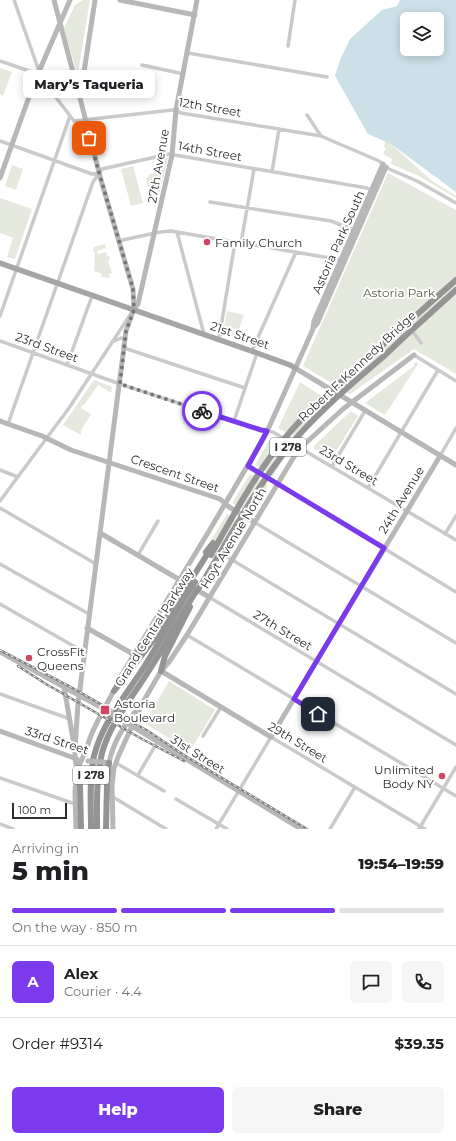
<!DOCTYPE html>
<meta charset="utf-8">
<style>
body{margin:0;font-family:Montserrat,sans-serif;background:#f6f6f6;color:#202124;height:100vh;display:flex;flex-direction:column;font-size:15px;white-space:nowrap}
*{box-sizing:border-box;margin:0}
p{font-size:13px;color:#757577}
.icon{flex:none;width:22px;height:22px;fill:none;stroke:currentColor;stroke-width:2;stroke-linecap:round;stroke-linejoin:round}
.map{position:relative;height:829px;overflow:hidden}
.drawer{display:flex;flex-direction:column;background:#fff;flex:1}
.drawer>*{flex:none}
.tools{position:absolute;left:400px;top:12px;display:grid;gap:8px}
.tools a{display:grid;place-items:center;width:44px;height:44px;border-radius:6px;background:#fff;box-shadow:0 2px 10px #0003;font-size:20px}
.scale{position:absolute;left:12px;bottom:10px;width:55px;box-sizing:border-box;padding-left:4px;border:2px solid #2d2d2d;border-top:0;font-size:11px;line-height:14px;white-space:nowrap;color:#2d2d2d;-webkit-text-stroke:3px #fff;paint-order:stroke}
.pin{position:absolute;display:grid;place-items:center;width:34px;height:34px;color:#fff;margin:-17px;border-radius:8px;box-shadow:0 2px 6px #0006}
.courier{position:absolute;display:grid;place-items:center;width:40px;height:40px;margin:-20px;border:3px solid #7c3aed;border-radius:50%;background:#fff;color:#222;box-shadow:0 1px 5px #0007}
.bubble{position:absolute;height:28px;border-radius:6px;background:#fff;box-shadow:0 2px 10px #0003;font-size:13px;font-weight:800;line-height:28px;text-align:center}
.summary em{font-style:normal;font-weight:800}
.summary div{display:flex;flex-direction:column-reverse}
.summary{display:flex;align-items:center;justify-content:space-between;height:68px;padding:0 12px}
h1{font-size:26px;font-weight:800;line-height:30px}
.bar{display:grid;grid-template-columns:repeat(4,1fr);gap:6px 4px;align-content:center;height:48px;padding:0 12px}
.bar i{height:5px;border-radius:3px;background:#e0e0e0}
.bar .on{background:#7c3aed}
.bar p{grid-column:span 4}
.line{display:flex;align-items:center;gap:10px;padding:0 12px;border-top:1px solid #e0e0e0}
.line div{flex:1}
.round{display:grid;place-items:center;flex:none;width:42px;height:42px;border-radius:6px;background:#f6f6f6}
.cta{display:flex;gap:8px;margin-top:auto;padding:8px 12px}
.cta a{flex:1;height:46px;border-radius:6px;background:#7c3aed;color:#fff;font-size:16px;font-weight:800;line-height:46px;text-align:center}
.cta a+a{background:#f6f6f6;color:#202124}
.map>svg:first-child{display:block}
.green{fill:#e5e9dd}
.water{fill:#cbe1e7;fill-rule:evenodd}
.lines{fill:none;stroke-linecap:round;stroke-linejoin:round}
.street{stroke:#cacaca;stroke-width:3.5}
.secondary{stroke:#b7b7b7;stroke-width:5}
.primary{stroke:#a5a5a5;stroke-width:5.5}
.highway{stroke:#949494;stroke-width:6}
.rail-casing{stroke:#828282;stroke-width:2.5}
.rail{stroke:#fff;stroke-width:1;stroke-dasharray:3;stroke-linecap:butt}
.secondary-bridge{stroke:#b7b7b7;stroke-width:5}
.highway-bridge{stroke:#949494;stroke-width:6}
.done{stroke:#767676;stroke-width:4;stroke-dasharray:0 7.2}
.route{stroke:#7c3aed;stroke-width:5}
.poi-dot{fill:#d04465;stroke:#fff;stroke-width:1.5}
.labels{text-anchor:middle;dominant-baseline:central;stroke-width:4;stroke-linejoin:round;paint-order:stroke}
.shield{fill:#fff;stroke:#6c6c6c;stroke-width:1}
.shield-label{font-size:11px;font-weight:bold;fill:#2d2d2d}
.street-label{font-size:12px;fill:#2d2d2d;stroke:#fff}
.poi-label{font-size:12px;fill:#2d2d2d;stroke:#fff;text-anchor:start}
.park-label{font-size:12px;fill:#576440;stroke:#fff}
</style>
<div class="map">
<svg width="456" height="829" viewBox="0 0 456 829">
<rect width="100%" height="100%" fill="#fff"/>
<path class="green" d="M83,0H90L78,73H77L64,28L75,5Z
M0,68L12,72L3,96L0,94Z
M385,141L391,144L431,180L456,196V198L419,176L391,164L392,159L383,154L386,148L384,147Z
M165,158H168L159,194L156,195L157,189L156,185L146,187V186L147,185L146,178L149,176V174L159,173L158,162L165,161Z
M12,165L23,169L16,190L5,186Z
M133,166L143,203L131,206L121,169Z
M388,173L456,210V374L414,349L350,394L303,366Z
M0,198L32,209L15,259L7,257L13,238L0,233Z
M105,244L106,248L97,251L98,254L106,252L107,256H109L110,260L108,261L112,273L109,274L110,278L101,277L102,274L94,271L95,252L93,251L94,247Z
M227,311L244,315L236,337L223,332Z
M416,362L418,364L385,415L365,403L414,366V364Z
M94,380L112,387L111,393L98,385L84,405H82L81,408L91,414L81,430V435L63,425Z
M300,382L334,404L297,438L278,428Z
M351,411L358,416L331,459L314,449V446Z
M270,439L289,450L273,476L255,465Z
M250,474L268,485L251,514L232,503Z
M227,514L244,525L229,551L211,540Z
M169,681L215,710L190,751L144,723Z"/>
<path class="water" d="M400,0H456V192L391,144L368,134L335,76L340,60L350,39L382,10L397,6ZM407,19H437V49H407Z"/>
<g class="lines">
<path class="street" d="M14,0L39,71
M288,46L295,0
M188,53L327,77
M0,61L38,74L74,121L173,110L181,113L321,136
M142,65L184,74
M307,115L321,136L379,161L389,169L417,181L456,203
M0,141L92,174L99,173
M272,172L279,129
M210,202L331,221L354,230
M177,232L204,334
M118,241L160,232L171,231L342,260
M241,243L254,169
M0,316L70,116
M409,323L413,332L421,343
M218,339L220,333L235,242
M0,341L120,384L261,430L273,432L456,540
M112,342L121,338L125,339
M124,348L245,388
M252,351L296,252
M414,355L456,381
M67,365L92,296
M234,421L257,353
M8,424L93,182L102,169L169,154L367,188L372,191
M440,456L456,428
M248,466L456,592
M332,466L365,411
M0,470L18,477
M368,488L438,370
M0,501L69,408L132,312
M0,508L96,564
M254,522L456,643
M445,534L456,516
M219,552L456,694
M138,555L158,521
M0,564L89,614
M209,597L456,745
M0,604L84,652
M187,635L456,796
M0,694L70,719
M203,736L221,707
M116,763L164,791
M138,775L158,741
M0,778L75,804
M113,797L166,829
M176,799L227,829
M0,824L13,829
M216,829L271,737L425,829
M330,829L355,787
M419,829L456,767"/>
<path class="secondary" d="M54,0L79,95
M120,0L195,15
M0,178L34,83L70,0
M134,309L138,304L172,155L176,110L197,0
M313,328L317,324L386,167
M295,368L456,465
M0,421L42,436L71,450L220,499L229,507L254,522
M100,533L209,597
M87,628L133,654
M0,652L106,710
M161,671L271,737L440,456
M64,687L73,739
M122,720L301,829
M0,731L77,759
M103,762L109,763C113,741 126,722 140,706
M77,768C85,757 87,745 92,733C101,713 112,696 121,676L209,531L265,436L313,329L314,321L383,164
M76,829L75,792L77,768L75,759V748L78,704L126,331L134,309L133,289L101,180L80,98L95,0
M113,829L112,785L114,768L118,757L143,702L161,671L169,662L187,635L298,450L343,409L414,355"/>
<path class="primary" d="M0,263L257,353L290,365L295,368"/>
<path class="highway" d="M384,356L404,337
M353,371L456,280
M191,580L208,553
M201,585L217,558
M162,626L184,588
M133,654L139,652L146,646
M161,671L165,656L190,607
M114,691L165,625
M77,774L80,786L81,829
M91,829C91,805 89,780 94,756C102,723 126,695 144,667C160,642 174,616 189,591
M97,829C97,804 96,778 102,753C110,723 132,698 148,672C165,646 179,619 195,593
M106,829L107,784L109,763"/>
<g class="rail-casing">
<path id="rail" d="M0,650L69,686L148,731L187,757L307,829
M18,666L46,684L142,739L184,761"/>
</g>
<use href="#rail" class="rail"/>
<path class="secondary-bridge" d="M108,712L122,720
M88,761L103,762"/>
<path class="highway-bridge" d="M404,337L456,290
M206,552L213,543
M211,555C235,512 258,469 290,432C309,410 332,391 353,371
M217,558C242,516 266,472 299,435C325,406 355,381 384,356
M184,588L190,579
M189,591L195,582
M195,593L201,585"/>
</g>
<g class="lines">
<path class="done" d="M89,138L133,289L134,310L126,331L120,384L202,411"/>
<path class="route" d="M202,411L261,430L267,431L248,466L384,548L294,699L318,714"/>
</g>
<g class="poi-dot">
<circle cx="207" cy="242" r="4"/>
<circle cx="29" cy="658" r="4"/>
<rect x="100" y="705" width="10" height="10" rx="2"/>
<circle cx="442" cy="776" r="4"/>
</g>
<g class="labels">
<g class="shield">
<rect x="270" y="438" width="36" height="18" rx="3"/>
<rect x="73" y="766" width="36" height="18" rx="3"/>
</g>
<g class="shield-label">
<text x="288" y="447">I 278</text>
<text x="91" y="775">I 278</text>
</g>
<g class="street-label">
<text transform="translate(210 107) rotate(10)">12th Street</text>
<text transform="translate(210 151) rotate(10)">14th Street</text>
<text transform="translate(158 166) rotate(-80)">27th Avenue</text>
<text transform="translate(338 242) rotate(-66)">Astoria Park South</text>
<text transform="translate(240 335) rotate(19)">21st Street</text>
<text transform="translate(47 347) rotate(20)">23rd Street</text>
<text transform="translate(357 366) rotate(-43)">Robert F. Kennedy Bridge</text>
<text transform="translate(349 465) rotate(31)">23rd Street</text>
<text transform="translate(175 473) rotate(19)">Crescent Street</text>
<text transform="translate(401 500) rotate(-59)">24th Avenue</text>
<text transform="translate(233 538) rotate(-59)">Hoyt Avenue North</text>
<text transform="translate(154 627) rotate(-58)">Grand Central Parkway</text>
<text transform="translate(283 630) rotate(31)">27th Street</text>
<text transform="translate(57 740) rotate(18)">33rd Street</text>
<text transform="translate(298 742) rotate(31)">29th Street</text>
<text transform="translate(198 754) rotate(32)">31st Street</text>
</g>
<g class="poi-label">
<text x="215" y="242">Family Church</text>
<text x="37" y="651">CrossFit<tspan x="37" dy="14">Queens</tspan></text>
<text x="114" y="703">Astoria<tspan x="114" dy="14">Boulevard</tspan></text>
<text x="434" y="769" text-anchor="end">Unlimited<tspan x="434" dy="14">Body NY</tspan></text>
</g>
<g class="park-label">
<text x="399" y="292">Astoria Park</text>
</g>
</g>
</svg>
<div class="tools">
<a><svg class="icon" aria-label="layers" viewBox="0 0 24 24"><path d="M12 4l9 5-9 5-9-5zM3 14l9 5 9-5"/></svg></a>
</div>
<div class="scale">100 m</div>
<div class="pin" style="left:89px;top:138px;background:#ea580c"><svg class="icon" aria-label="bag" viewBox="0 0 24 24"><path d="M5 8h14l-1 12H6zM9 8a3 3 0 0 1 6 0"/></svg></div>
<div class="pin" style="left:318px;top:714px;background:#1f2937"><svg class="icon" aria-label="home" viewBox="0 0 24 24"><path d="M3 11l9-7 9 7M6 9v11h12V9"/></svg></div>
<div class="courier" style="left:202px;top:411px"><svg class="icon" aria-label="bike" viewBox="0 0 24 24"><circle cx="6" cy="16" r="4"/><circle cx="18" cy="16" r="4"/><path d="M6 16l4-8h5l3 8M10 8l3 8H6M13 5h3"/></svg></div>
<div class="bubble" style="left:23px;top:70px;width:132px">Mary’s Taqueria</div>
</div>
<section class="drawer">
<div class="summary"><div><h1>5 min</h1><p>Arriving in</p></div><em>19:54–19:59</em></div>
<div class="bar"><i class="on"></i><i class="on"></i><i class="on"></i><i></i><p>On the way · 850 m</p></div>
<div class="line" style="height:72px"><b class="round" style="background:#7c3aed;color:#fff">A</b><div><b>Alex</b><p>Courier · 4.4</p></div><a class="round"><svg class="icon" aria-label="chat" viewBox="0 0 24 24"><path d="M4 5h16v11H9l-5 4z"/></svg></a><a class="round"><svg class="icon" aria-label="phone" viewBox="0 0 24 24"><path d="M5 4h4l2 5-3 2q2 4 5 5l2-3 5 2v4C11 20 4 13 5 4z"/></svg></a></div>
<div class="line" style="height:52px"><div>Order #9314</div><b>$39.35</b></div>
<div class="cta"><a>Help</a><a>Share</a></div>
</section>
